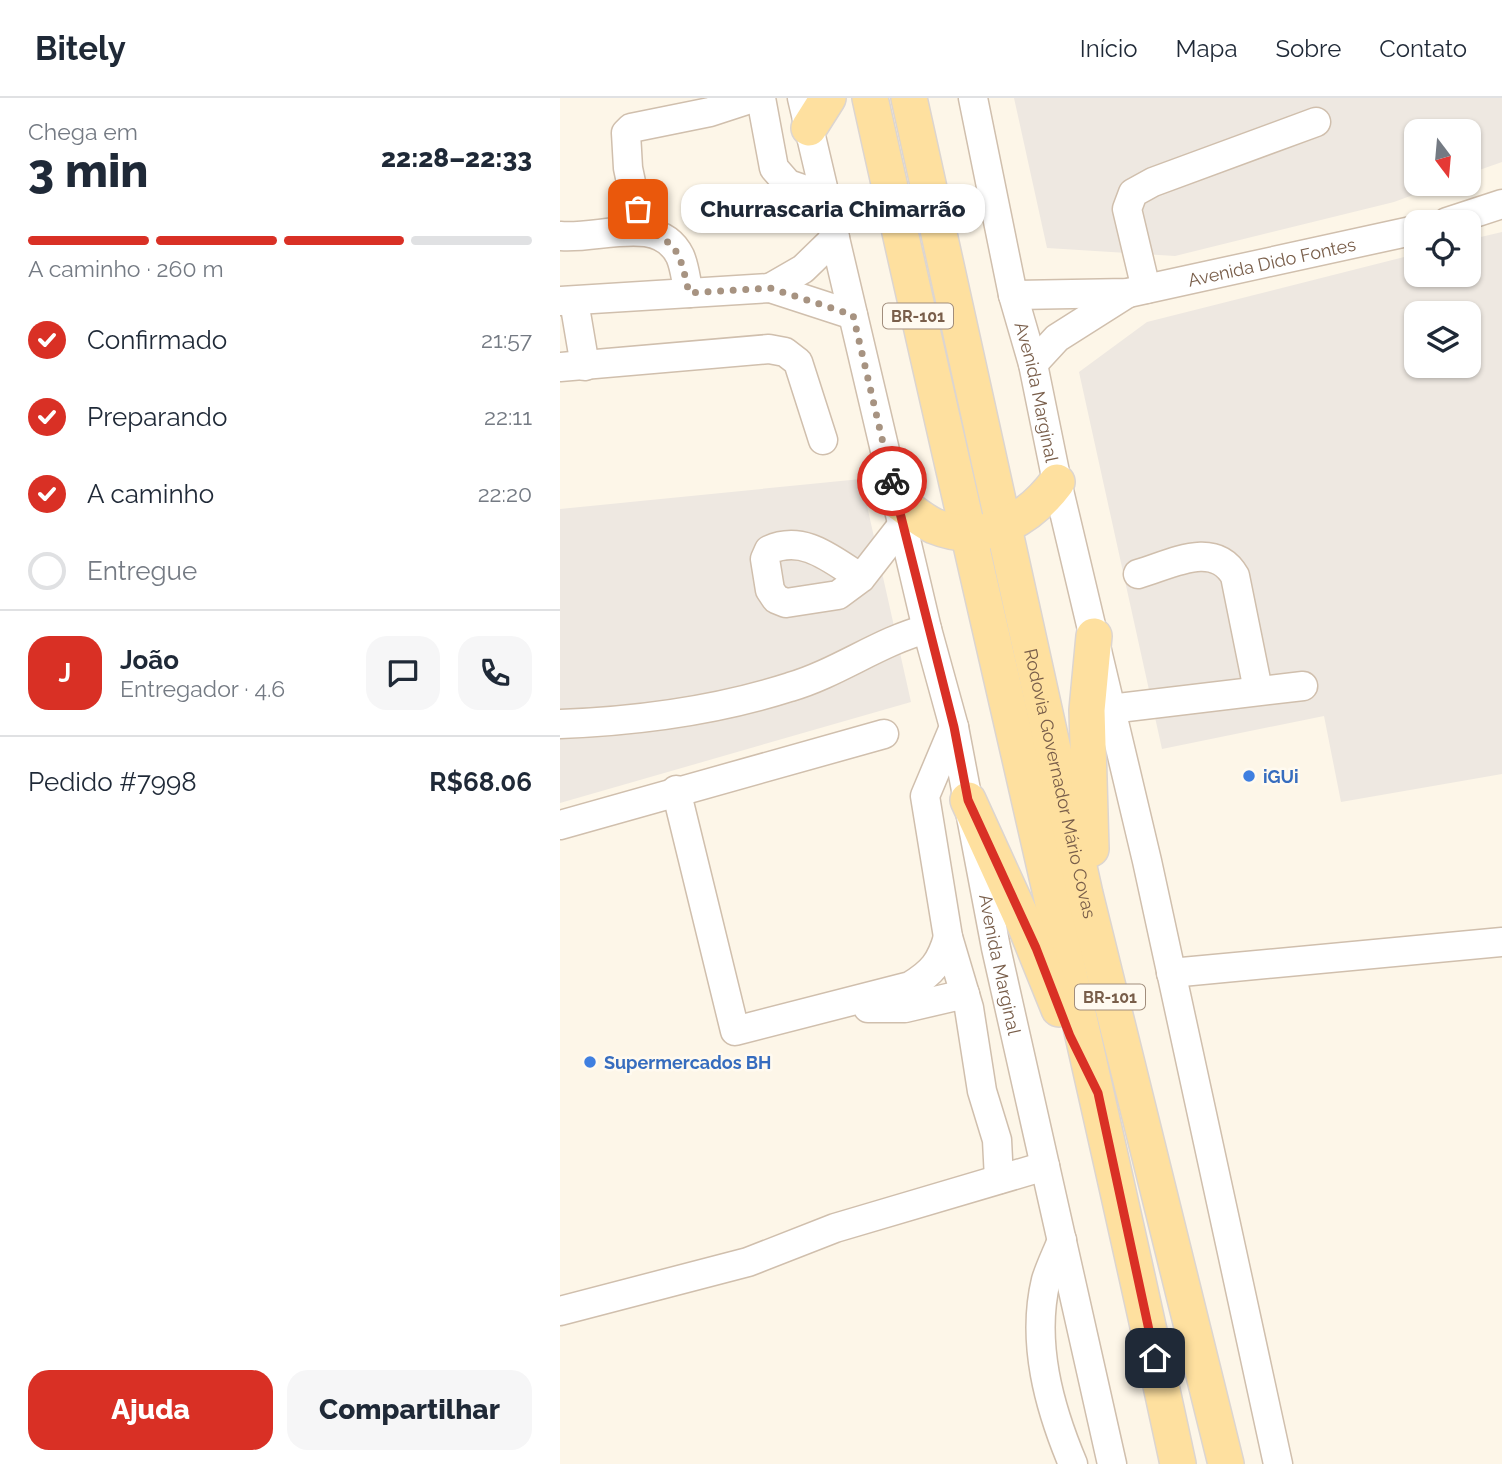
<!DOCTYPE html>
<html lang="pt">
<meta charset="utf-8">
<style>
body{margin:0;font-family:Raleway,sans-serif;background:#f6f6f7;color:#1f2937;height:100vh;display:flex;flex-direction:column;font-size:26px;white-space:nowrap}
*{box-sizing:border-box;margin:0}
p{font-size:23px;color:#747a83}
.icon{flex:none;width:38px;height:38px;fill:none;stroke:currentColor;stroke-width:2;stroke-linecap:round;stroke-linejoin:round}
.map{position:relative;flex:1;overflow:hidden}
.side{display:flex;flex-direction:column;background:#fff;width:560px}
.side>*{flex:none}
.needle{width:46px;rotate:164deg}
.tools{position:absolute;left:844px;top:21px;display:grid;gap:14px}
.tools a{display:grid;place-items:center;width:77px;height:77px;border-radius:14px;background:#fff;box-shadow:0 2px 5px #0004;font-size:35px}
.pin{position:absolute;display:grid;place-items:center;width:60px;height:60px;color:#fff;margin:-30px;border-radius:14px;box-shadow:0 4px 10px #0006}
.courier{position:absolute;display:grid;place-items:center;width:70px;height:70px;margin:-35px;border:5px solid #d93025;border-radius:50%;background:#fff;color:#222;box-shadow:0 2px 9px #0007}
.bubble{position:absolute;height:49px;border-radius:21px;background:#fff;box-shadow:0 2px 5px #0004;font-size:23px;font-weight:800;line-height:49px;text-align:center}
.head em{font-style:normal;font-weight:800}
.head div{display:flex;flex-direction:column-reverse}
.head{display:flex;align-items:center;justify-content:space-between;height:119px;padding:0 28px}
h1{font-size:46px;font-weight:800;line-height:52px}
.bar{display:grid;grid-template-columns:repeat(4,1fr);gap:10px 7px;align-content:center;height:84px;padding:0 28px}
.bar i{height:9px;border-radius:5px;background:#e0e1e3}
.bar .current{background:#d93025}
.bar p{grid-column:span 4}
.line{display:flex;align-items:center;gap:18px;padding:0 28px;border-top:2px solid #e0e1e3}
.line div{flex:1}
.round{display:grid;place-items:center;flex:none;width:74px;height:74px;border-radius:21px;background:#f6f6f7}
ol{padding:0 28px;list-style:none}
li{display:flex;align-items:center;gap:21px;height:77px}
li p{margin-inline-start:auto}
li .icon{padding:7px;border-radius:50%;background:#d93025;color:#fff;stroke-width:4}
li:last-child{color:#747a83}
li i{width:38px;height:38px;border:4px solid #e0e1e3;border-radius:50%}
.primary-button{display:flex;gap:14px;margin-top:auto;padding:14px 28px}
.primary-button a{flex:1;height:80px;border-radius:21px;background:#d93025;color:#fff;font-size:28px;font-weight:800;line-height:80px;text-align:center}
.primary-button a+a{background:#f6f6f7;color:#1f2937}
header{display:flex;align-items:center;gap:42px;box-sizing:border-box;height:98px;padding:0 35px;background:#fff;border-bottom:2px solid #e0e1e3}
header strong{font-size:33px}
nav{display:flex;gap:38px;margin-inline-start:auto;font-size:24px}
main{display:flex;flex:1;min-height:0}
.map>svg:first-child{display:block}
.industrial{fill:#eee8e1;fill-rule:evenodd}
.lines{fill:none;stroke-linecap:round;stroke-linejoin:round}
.minor-casing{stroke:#d0bfad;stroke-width:31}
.major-casing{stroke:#dcd5d0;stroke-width:38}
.minor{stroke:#fff;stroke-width:28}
.major{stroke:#fee09f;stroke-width:35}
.done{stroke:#a79381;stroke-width:7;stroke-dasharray:0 12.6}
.route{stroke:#d93025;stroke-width:9}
.shop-dot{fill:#3f7fe0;stroke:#fffaf0;stroke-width:2.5}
.labels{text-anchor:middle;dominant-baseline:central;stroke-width:5;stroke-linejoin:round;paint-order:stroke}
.shield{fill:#fffaf0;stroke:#a18d7c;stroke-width:2}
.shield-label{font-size:16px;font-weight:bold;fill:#795e4a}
.street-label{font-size:18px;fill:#795e4a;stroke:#fffaf0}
.shop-label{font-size:18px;font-weight:bold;fill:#366cbe;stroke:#fffaf0;text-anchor:start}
</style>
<header>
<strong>Bitely</strong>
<nav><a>Início</a><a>Mapa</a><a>Sobre</a><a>Contato</a></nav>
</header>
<main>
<section class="side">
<div class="head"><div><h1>3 min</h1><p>Chega em</p></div><em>22:28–22:33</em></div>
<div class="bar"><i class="current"></i><i class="current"></i><i class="current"></i><i></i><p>A caminho · 260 m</p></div>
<ol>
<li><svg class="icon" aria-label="check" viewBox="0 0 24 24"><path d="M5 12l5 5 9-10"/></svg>Confirmado<p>21:57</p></li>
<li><svg class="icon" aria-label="check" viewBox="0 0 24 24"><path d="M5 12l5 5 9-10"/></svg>Preparando<p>22:11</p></li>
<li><svg class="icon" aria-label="check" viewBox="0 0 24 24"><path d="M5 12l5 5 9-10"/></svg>A caminho<p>22:20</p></li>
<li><i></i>Entregue</li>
</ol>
<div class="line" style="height:126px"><b class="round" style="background:#d93025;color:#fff">J</b><div><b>João</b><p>Entregador · 4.6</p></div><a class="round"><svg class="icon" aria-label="chat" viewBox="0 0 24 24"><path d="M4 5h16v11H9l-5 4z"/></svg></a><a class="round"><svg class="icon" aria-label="phone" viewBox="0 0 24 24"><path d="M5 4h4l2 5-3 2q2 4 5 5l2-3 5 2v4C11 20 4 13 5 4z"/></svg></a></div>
<div class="line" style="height:91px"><div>Pedido #7998</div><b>R$68.06</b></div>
<div class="primary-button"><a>Ajuda</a><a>Compartilhar</a></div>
</section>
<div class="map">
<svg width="942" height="1366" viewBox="0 0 942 1366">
<rect width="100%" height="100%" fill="#fdf6e8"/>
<path class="industrial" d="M454,0H942V64L908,76V33H856V86H883L834,104L615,158L487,150Z
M942,134V676L781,704L764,618L602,651L519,274L587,224L856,156V177H908V142ZM856,215H908V268H856Z
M301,381L351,604L0,705V411Z"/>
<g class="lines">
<g class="minor-casing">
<g id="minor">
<path d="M201,0L214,70L228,86L263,98"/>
<path id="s1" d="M242,0L367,531L394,629L436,850L552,1366"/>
<path id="s2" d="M413,0L453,197L473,266L497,384L587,763L718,1366"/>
<path d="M887,124L942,106"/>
<path d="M81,132L68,70L66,35L71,30L150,14L193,0"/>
<path d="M0,138C39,142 99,115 120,158C125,169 126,184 129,195"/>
<path d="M210,190L243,171L275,140"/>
<path d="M586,191L567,111L573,95L593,84L756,24"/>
<path id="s3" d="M453,197L568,195L856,132"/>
<path d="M0,203L210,190L293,217"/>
<path d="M14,203L25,268"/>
<path d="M473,266L497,240L568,195"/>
<path d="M0,269L209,251L225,254L238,264L263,342"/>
<path d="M578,476C610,467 654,441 675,478L698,592"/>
<path d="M301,480C272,462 244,436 209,452L205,461L210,492L216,501L226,505L278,497L301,480L343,426"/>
<path d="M550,611L743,588"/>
<path d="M0,626C78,623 155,613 230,589C278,575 320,543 367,531"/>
<path d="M394,629L365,698L388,839L409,910L422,993L437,1042L439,1081"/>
<path d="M116,692L175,933L350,888C372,875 381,864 388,839"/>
<path d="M0,727L324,636"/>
<path d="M611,875L942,844"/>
<path d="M308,910H345L405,896"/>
<path d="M502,1142C497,1155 490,1169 486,1182C471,1244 489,1309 513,1366"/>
<path d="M0,1213L188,1164L275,1130L485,1068"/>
</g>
</g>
<g class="major-casing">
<g id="major">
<path d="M310,0C411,456 520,910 618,1366"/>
<path id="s4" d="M349,0L525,796L666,1366"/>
<path d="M249,30L268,0"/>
<path d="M337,403C349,411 361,422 374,428C423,448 468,423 497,384"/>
<path d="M408,702L465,827L499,911"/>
<path d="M531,751L527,612L534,538"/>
</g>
</g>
<use href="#minor" class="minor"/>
<use href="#major" class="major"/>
</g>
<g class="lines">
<path class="done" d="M78,111L81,132C120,143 120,158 129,195L210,190L293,217L332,383"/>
<path class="route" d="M332,383L394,629L408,702L476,850L510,938L538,995L595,1260"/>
</g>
<g class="shop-dot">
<circle cx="689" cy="678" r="7"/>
<circle cx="30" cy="964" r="7"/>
</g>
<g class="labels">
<g class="shield">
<rect x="323" y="205.5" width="70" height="25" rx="5"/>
<rect x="515" y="886.5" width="70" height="25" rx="5"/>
</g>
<g class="shield-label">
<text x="358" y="218">BR-101</text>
<text x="550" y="899">BR-101</text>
</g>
<g class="street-label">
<text stroke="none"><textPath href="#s3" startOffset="262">Avenida Dido Fontes</textPath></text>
<text stroke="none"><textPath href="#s2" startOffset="301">Avenida Marginal</textPath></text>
<text stroke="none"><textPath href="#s4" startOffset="702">Rodovia Governador Mário Covas</textPath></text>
<text stroke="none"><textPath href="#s1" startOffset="889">Avenida Marginal</textPath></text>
</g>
<g class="shop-label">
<text x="703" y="678">iGUi</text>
<text x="44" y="964">Supermercados BH</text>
</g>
</g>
</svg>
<div class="tools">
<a><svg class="needle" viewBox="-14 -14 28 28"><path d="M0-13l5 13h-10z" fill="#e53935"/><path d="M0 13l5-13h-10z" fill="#747a83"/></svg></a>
<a><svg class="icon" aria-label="locate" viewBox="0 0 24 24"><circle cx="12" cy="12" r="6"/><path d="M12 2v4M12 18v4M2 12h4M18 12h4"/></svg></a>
<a><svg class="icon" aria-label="layers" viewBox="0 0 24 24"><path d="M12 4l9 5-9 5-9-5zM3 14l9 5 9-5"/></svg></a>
</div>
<div class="pin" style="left:78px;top:111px;background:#ea580c"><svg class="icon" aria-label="bag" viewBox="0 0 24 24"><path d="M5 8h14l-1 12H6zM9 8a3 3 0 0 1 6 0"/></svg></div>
<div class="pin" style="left:595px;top:1260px;background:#1f2937"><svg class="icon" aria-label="home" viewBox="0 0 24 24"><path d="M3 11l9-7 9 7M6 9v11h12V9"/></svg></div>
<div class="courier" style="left:332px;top:383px"><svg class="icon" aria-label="bike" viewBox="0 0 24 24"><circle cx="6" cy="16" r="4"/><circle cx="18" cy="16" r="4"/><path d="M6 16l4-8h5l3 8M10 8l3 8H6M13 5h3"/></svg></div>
<div class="bubble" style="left:121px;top:86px;width:304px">Churrascaria Chimarrão</div>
</div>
</main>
